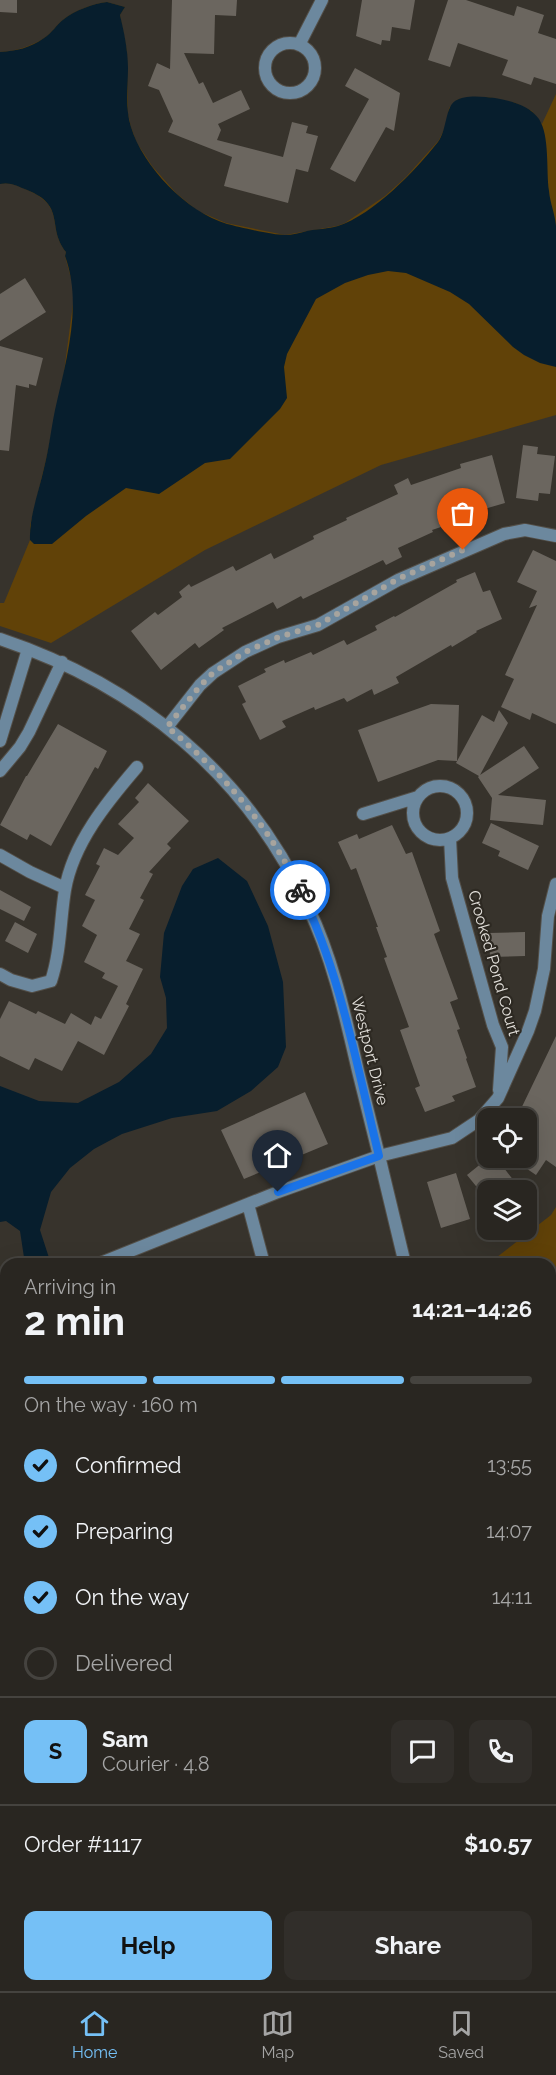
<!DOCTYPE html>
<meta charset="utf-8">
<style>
body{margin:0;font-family:Raleway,sans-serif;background:#312e2a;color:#f1f3f6;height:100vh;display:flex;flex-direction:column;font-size:22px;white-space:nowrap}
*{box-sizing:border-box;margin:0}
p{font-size:20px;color:#a5a5a5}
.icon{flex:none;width:33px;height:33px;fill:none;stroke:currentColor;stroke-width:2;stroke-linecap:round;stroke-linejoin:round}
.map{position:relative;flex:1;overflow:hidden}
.side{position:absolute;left:0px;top:1258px;width:556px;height:734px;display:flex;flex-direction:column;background:#292621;border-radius:18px 18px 0 0;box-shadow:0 6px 24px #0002,0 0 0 2px #45433f}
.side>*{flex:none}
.buttons{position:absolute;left:477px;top:1108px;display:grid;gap:12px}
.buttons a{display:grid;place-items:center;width:60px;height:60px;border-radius:12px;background:#292621;box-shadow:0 6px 24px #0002,0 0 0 2px #45433f;font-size:30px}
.pin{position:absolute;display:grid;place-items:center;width:51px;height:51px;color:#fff;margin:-62px -26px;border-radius:50% 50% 50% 0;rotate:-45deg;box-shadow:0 0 6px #0007}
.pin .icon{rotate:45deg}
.courier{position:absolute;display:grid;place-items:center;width:60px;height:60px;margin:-30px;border:4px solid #1a73e8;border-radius:50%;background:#fff;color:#222;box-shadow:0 2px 8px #0007}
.head em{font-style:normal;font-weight:700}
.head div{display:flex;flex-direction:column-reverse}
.head{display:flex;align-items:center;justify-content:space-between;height:102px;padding:0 24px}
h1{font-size:39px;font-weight:700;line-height:45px}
.bar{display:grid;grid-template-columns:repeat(4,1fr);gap:9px 6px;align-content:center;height:72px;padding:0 24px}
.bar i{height:8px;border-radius:4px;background:#45433f}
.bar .current{background:#75c0f6}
.bar p{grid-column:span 4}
.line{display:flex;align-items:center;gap:15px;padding:0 24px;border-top:2px solid #45433f}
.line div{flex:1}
.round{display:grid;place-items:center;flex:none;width:63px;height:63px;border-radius:12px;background:#312e2a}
ol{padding:0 24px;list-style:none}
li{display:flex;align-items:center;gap:18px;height:66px}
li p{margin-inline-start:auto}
li .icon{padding:6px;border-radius:50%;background:#75c0f6;color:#111;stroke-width:4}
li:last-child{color:#a5a5a5}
li i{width:33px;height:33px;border:3px solid #45433f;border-radius:50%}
.button{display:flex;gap:12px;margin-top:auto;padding:12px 24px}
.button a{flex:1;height:69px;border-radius:12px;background:#75c0f6;color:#111;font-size:24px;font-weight:700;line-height:69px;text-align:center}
.button a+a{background:#312e2a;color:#f1f3f6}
.tabs{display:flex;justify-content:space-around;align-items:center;height:84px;border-top:2px solid #45433f;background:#292621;font-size:16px;color:#a5a5a5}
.tabs a{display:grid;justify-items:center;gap:3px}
.tabs .current{color:#75c0f6}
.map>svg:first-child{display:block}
.green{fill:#614208}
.water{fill:#071e2d}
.building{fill:#6b665f}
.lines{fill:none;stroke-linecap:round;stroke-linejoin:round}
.street-casing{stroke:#534f48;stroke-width:14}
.secondary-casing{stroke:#534f48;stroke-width:14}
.street{stroke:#6c889e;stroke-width:12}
.secondary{stroke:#8ab8db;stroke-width:12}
.done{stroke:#a7a49e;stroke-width:6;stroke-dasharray:0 10.8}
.route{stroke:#1a73e8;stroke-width:8}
.labels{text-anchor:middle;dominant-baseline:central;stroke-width:4.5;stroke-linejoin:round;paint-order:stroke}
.street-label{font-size:16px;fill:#e4e1dc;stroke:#2d2922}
</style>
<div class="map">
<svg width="556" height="1991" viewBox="0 0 556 1991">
<rect width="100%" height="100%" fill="#37332c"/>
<path class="green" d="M107,2L125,7L120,15L127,51L128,114L131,127L137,143L152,166L176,193L198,211L226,223L285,235L337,226L345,223L385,196L406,177L439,140L447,123L449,108L458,99L473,97H488L516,103L532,111L542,124L556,94V415L381,465L205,550L51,643L0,626V603H4L30,540V526L47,455L64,372L73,304V286L65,256L66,252C46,227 67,207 27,190C18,186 11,182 0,184V52C16,51 30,47 44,38C52,33 56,25 64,19C74,11 94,3 107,2Z
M556,1207V1468L551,1469L550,1264H488L551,1215Z"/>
<path class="water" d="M107,2L125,7L120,15C124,32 128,50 128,68C128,88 125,108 131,127C143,167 187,212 227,224C239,227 272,235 285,235C292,235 300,233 307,231C317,229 328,229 338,226C374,214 415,171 438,142C447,130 445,108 455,101C466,94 484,97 495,98C512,101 529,105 539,119C550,136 546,171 549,191C550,203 555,214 556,226C556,273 556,320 556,367L540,363L524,355L513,347L469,304L450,292L406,273L388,271L368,275L345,283L316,299L287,354L284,367L287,398L280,409L230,459L205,463L159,494L126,488L86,516L52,544H34L30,540C29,517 39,491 44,468C49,449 51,429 55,410C66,361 83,305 65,256L66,252C46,227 67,206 27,190C17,186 11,182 0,184V52C16,51 30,48 44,38C52,33 56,25 64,19C74,11 94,3 107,2Z
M218,858L247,881L268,926L283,982L286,1047L278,1067L251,1091L217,1111L172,1118L122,1134L94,1149L70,1168L51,1192L40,1230L51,1264H25L20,1231L6,1221L0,1222V1086L39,1101L78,1103L119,1082L151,1054L167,1028L166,998L160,977L164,933L182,886L193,869Z
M6,1476V1578L0,1579V1482Z"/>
<path class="building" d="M0,0H17V13L0,12Z
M172,0H237L236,16L215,15L214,54L184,53L199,84L203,82L213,103L241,90L250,109L218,124L221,130L217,140L283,157L292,122L308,126L306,133L318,136L308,172L296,169L288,203L224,186L232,157L168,132L173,121L159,90L148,86L157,63L170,69Z
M362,0H415L410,30L392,27L390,41L382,40L381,45L356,36Z
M448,0H466L514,16L517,6L544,15L538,33L556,39V84L534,77L531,85L502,75L508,60L458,43L450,67L428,60Z
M355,68L400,93L394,131L386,127L355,182L330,169L369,99L345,86Z
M25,278L46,312L0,341V294Z
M0,346L43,358L36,386L29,384V388L16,385L9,451L0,450Z
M523,445L538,447L537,454L555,456L550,494L539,493L538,501L516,498Z
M492,455L505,503L467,514L468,518L432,530L433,532L398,548L402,557L386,565L383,560L303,599L301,596L277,609L273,602L222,628L224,630L199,648L195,643L161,670L131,631L155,612L158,615L182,597L179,592L189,584L191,587L233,566L236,571L271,553L274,559L314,539L313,536L347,520L346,518L398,494L394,485L408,478L411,485L461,468L460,464Z
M533,550L556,561V724L532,713L530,720L501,707L514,679L505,675L537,605L529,608L537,591L517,582Z
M475,572L483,592L490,590L502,619L476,631L477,632L452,647L451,645L396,677L399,683L374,695L372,689L347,702L344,698L315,710L314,707L282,721L286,727L260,740L242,704L246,702L238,686L266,672L264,669L284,660L285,663L311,652L313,655L344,640L347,645L377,630L375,626L394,616L395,617L457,582L456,580Z
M431,704L459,705L457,761L438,760L378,782L358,730Z
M499,710L508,723L480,775L524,746L539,768L498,795L546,800L543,825L490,820L492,798L478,777L479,776L456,763L482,715L494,722Z
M58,724L107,751L98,769L95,767L51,846L30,834L27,840L0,825L26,776H27Z
M148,783L189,821L167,844L171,848L149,872L153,874L140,898L144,900L129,929L140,934L126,961L143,969L126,1004L129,1006L104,1055L78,1041L62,1071L35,1058L29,1070L0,1056V1019L9,1001L36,1014L38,1011L65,1024L71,1013L91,1025L95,1016L101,1019L118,986L102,978L105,973L84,962L97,935L82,926L95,900L85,895L100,866L96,864L104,848L118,855L134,838L118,824L139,802L135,798Z
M491,823L539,846L528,870L498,856L500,851L482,843Z
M392,825L406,854L412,852L440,931L434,934L458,999L450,1002L460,1029L457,1030L467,1058L466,1059L476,1087L452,1096L455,1101L425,1112L415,1088L420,1086L400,1030L409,1027L384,958L387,957L376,927H378L356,868L351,870L338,842L357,834L359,839Z
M0,890L31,907L24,921L0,909Z
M15,922L37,934L28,953L5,941Z
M525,932V956L490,957L489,933Z
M556,1036V1167L546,1160L536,1175L511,1158H526V1119L518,1115Z
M305,1092L328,1144L244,1179L221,1130Z
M488,1158H496L522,1191H480L467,1175Z
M456,1173L470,1219L441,1228L427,1182Z"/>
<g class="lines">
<g class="street-casing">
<path id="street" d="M265 68a25 25 0 1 1 50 0a25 25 0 1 1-50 0Z
M299,45L322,0
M0,639C137,685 247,774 308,907C333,959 345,1015 358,1071C374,1135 390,1200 405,1264
M167,727L200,685L213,673L245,652L278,637L318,625L398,580L504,534L525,530L556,536
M0,741L28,649
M0,771L20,747L29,732L62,662
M413 813a27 27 0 1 1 54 0a27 27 0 1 1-54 0Z
M363,814L418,797
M450,838L452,878L493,1025L502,1047L499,1090
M0,855L30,872L65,888
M0,974L11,980L32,986L51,981C61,951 60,920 65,890C73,843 107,802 137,767
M248,1204L264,1264
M98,1264L278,1192L379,1156L452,1138L479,1120L498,1098L528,1031L535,1011L544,969L548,916L556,884
M0,1327L6,1326
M550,1483L556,1482"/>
</g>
<g class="secondary-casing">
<path id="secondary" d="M550,1619L556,1618
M550,1671L556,1670
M0,1752L6,1751
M0,1803L6,1802"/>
</g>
<use href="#street" class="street"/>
<use href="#secondary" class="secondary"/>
</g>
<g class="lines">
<path class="done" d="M300,890C269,826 222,772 167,727L200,686L213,673L245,652L279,637L318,625L398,579L463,550"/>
<path class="route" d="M278,1192L379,1156C357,1067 341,974 300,890"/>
</g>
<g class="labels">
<g class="street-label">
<text transform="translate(494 963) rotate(74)">Crooked Pond Court</text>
<text transform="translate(370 1051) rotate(76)">Westport Drive</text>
</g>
</g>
</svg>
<div class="buttons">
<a><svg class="icon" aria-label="locate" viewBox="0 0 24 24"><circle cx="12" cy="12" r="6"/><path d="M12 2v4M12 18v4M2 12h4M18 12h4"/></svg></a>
<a><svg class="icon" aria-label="layers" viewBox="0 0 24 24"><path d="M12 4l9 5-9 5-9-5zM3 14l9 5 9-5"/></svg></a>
</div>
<div class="pin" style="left:463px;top:550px;background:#ea580c"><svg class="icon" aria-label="bag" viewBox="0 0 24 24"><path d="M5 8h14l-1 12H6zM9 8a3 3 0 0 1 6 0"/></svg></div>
<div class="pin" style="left:278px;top:1192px;background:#1f2937"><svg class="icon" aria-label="home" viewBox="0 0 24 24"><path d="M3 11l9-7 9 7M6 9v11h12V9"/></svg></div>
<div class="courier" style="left:300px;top:890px"><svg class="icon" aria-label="bike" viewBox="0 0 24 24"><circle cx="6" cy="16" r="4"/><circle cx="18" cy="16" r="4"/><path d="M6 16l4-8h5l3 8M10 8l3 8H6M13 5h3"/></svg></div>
<section class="side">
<div class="head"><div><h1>2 min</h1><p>Arriving in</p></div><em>14:21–14:26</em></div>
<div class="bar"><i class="current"></i><i class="current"></i><i class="current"></i><i></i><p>On the way · 160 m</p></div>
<ol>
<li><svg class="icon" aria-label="check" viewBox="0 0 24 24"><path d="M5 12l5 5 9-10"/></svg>Confirmed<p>13:55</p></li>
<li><svg class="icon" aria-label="check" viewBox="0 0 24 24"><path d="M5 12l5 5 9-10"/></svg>Preparing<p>14:07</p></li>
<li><svg class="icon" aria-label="check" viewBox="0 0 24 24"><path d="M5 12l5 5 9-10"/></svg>On the way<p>14:11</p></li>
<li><i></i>Delivered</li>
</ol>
<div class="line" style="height:108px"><b class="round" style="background:#75c0f6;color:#111">S</b><div><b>Sam</b><p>Courier · 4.8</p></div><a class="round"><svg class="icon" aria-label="chat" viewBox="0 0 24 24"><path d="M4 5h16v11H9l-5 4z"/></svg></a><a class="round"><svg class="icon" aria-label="phone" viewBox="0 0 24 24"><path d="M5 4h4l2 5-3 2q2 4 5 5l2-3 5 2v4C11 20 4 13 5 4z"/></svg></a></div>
<div class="line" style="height:78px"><div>Order #1117</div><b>$10.57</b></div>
<div class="button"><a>Help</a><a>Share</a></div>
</section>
</div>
<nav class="tabs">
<a class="current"><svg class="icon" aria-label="home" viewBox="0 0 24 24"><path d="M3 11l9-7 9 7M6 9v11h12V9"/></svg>Home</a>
<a><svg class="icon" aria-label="map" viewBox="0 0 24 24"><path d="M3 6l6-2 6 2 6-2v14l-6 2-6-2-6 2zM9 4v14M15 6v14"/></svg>Map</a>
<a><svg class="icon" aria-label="saved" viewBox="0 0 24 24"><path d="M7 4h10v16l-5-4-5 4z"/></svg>Saved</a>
</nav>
